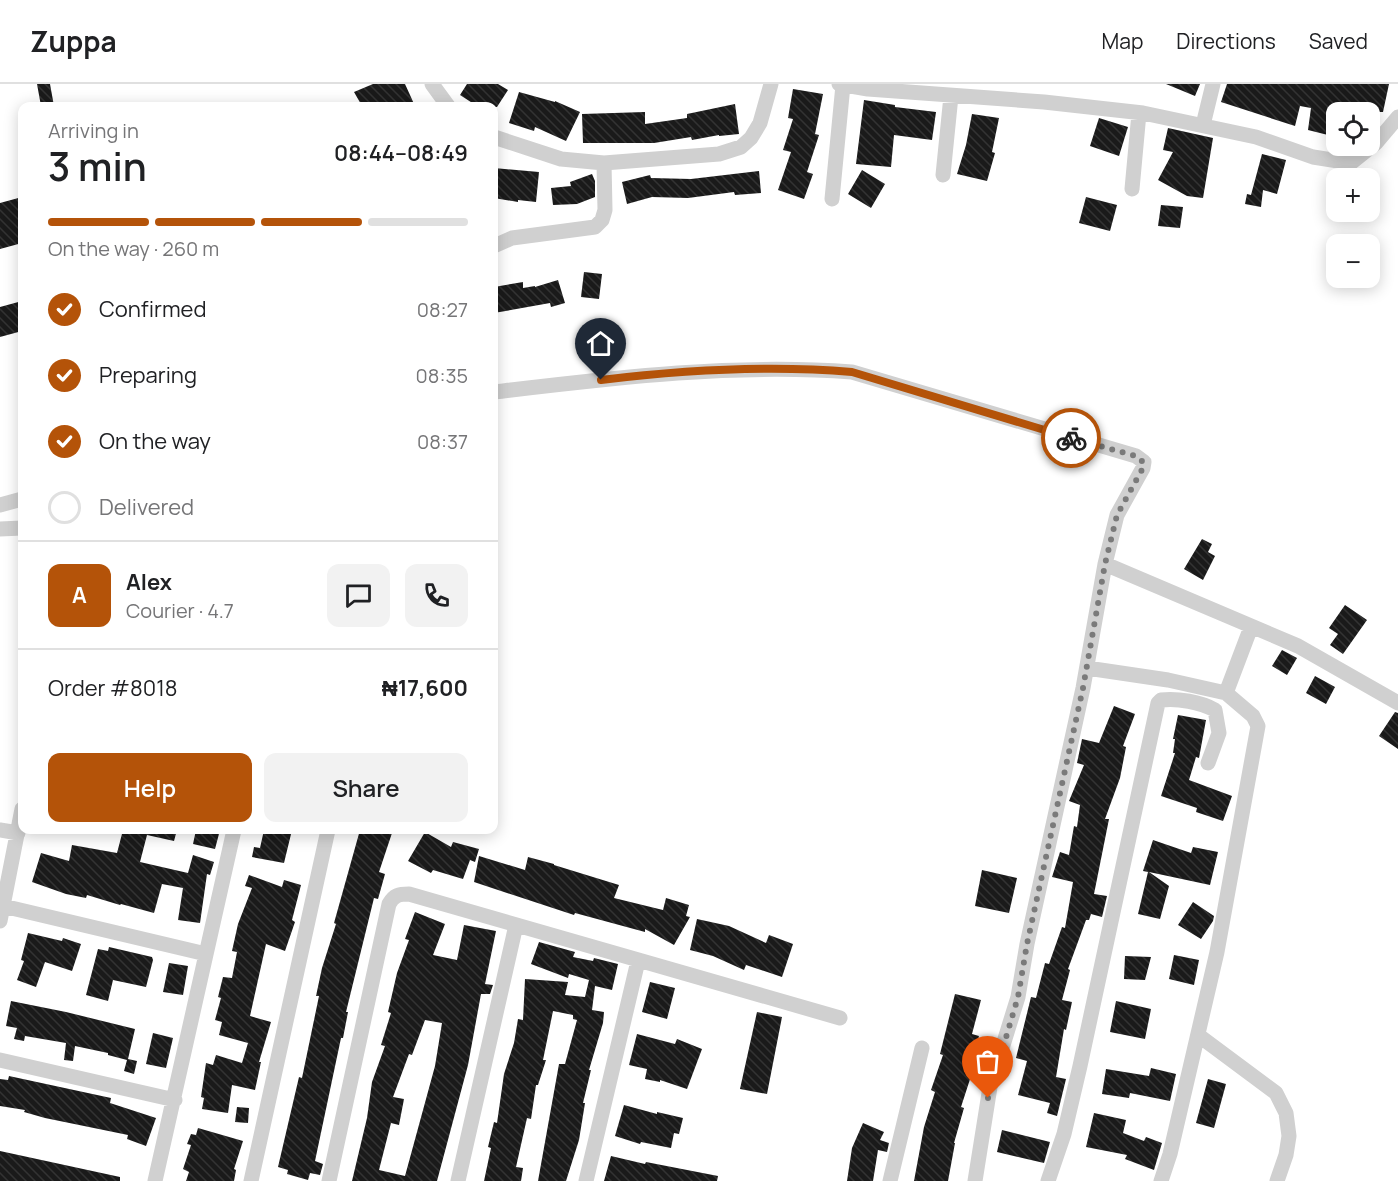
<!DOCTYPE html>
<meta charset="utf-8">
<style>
body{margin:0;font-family:Manrope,sans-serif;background:#f2f2f2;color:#202124;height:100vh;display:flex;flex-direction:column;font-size:22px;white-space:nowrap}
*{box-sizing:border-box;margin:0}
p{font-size:20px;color:#757577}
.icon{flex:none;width:33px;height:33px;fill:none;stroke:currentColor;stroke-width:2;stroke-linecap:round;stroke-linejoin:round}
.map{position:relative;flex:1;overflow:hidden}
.panel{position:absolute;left:18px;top:18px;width:480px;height:732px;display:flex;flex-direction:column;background:#fff;border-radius:12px;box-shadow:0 3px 15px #0003}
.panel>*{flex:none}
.tools{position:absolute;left:1326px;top:18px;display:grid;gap:12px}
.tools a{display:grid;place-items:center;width:54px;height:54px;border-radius:12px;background:#fff;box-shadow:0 3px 15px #0003;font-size:30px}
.pin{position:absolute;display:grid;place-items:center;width:51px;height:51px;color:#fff;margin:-62px -26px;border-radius:50% 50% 50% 0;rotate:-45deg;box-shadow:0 0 6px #0007}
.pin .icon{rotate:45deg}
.courier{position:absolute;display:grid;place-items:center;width:60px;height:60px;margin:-30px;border:4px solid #b45309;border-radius:50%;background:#fff;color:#222;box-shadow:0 2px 8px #0007}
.overview em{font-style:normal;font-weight:600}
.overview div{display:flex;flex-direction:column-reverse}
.overview{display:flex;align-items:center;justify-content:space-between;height:102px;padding:0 30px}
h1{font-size:39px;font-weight:600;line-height:45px}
.bar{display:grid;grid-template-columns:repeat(4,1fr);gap:9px 6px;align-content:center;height:72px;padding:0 30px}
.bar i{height:8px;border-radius:4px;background:#e0e0e0}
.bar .selected{background:#b45309}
.bar p{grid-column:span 4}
.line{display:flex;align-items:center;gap:15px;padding:0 30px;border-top:2px solid #e0e0e0}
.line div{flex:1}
.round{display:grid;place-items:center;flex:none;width:63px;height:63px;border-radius:12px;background:#f2f2f2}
ol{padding:0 30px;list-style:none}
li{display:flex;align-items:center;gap:18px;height:66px}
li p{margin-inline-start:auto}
li .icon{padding:6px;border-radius:50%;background:#b45309;color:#fff;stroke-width:4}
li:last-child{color:#757577}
li i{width:33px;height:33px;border:3px solid #e0e0e0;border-radius:50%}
.button{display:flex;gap:12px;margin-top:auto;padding:12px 30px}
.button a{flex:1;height:69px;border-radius:12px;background:#b45309;color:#fff;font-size:24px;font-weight:600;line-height:69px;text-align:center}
.button a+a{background:#f2f2f2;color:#202124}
header{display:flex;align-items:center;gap:36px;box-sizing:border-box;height:84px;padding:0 30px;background:#fff;border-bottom:2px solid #e0e0e0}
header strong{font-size:28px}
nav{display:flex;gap:33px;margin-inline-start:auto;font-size:21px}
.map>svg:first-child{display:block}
.building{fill:url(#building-back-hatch);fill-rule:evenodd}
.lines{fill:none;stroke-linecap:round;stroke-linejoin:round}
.minor{stroke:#d0d0d0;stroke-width:15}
.done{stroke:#7a7a7a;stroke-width:6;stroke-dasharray:0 10.8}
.route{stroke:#b45309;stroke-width:8}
</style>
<header>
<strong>Zuppa</strong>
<nav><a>Map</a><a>Directions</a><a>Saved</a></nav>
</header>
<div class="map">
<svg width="1398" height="1097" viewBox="0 0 1398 1097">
<defs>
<pattern id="building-back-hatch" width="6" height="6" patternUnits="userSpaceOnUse" patternTransform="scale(1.5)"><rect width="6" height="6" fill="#1a1a1a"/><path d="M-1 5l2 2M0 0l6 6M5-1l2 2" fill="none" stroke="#333"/></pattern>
</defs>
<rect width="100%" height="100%" fill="#fff"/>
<path class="building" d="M37,0H50L54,22H41Z
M373,0H405L415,22H362L354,8Z
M467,0H498L508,6L497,23L477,22L460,11Z
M1166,0H1200L1195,12Z
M1227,0H1389L1383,28H1377L1370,45V28H1336V53L1308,46L1311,24L1300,22L1295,42L1221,18Z
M793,5L823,10L815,50L819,51L807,88L813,90L804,115L778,106L791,68L783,66L793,35L788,34Z
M519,8L555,18V17L580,28L566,57L535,43L534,47L509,39Z
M864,16L895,21V23L936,28L932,56L894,51L891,83L856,80Z
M735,20L739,50L719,52V51L692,56L691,53L654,59H583L582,30L645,28V40L687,34V30Z
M972,30L999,34L992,68L995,69L987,97L957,90L966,61Z
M1099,34L1128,43L1119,72L1090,62Z
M1168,44L1213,54L1203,114L1187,112L1158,96L1173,68L1163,66Z
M1262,70L1286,76L1277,110L1263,106L1261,123L1245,120L1247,110L1251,111Z
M494,84L539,88L536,118L518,116V118L494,114Z
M862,86L885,100L871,124L848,110Z
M759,87L761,109L735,111L734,108L688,114L652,113L627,120L622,98L650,91L651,94L691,95Z
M592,90L595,97V113L577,120L553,121L551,104L571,102L570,98Z
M22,113V159L0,165V119Z
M1086,113L1117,121L1110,147L1079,139Z
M1161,121L1183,123L1180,144L1158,142Z
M584,188L602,190L599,215L581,213Z
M558,196L565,219L551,223L550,219L494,229V203L523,198V204L535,202V203Z
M22,217V247L0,253V223Z
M1202,455L1212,460L1208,468L1215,472L1203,496L1184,485Z
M1345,521L1367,536L1343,570L1330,561L1338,550L1329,544Z
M1282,566L1297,574L1287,591L1272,582Z
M1315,592L1335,603L1326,620L1306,609Z
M1114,622L1135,630L1123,662L1126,663L1120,694L1105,735H1109L1094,810L1107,812L1102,833L1091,830L1089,836H1086L1068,885L1070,886L1062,916L1072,918L1066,946L1064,945L1056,993L1066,995L1057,1032L1047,1029L1050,1019L1018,1011L1027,977L1016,974L1031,913L1036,914L1045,879L1049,880L1062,843L1065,844L1073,798L1052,793L1060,768L1069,771L1074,742L1077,743L1080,721L1069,717L1084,681L1077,679L1082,655L1099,659Z
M1395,628L1398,629V665L1379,652Z
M1178,631L1206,636L1199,674L1196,673L1189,696L1232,712L1223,737L1196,728L1197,724L1161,712L1175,669H1173L1175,655H1173Z
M123,746H177L174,757L147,751L140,778L188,789L193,771L214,778L210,791L207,790L200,839L178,836L183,804L162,800L154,829L121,820L120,821L87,811L86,814L66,810L32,798L41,769L69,777L72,761L117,769Z
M196,746H220L215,765L193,760Z
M264,746H292L284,779L252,773L254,763L260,764Z
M360,746H393L379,788L385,790L378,815L374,814L346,928H348L343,954H341L315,1077L323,1080L320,1091L310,1089L308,1096L287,1090L288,1086L278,1083L299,993L302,994L319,912H316L322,884L336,840L334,839Z
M425,748L451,763L453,758L479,765L475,778L470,776L463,795L433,786L431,789L408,777Z
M1153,756L1191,769L1193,763L1218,768L1210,801L1149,788L1169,802L1160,835L1138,830L1148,788L1143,787Z
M479,772L525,786L528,773L554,780V781L619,801L614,814L663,826L666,814L689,821L686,832L690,833L674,861L645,845V848L575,829L574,831L474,798Z
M982,786L1017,794L1009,829L975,822Z
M249,791L282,803L284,796L301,801L292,836L295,838L285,867L266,860L250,932L271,938L259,978H261L255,1006L232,1001L228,1029L202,1025L204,1014L201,1013L206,979L213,981L216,971L242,979L248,959L219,951L222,938L215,936L221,914L218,913L223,893L232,894L237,868L232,867L238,840L252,804L245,802Z
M1193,818L1214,832L1213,837L1201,855L1178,841Z
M415,828L445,840L433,871L457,876L464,841L496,847L485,900L493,901L490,910H481L468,981L437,1097H352L367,1034L372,998L385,962L381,961L391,929L388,928L397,889L409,856L405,855ZM425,936L442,939L435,982L405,1092L379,1086L391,1039L399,1041L404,1015L393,1013L409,970L412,971Z
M697,835L729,842L766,859L769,851L793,860L782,893L746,881L744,886L713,872L690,866Z
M28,849L62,857L63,854L81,860L72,887L45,878L36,903L17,896L24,877L21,876Z
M539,858L575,868L573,873L593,877L594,874L618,880L612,906L595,902L592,926L604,928L603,939L589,986H591L583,1019H585L579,1056L566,1097H538L559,980H565L577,936L573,935V931L553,927L543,976H546L538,1001H536L531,1035L527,1034L516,1083L523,1084L521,1097H484L491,1064L488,1063L494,1038L497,1039L504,990L514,959L518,935L523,936L525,895L568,898L565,911L585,913L589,896L569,890L568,894L531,880Z
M109,863L152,873L153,876L146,903L113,896L108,917L86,911L98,865L108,867Z
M1174,871L1199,876L1194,901L1169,895Z
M1125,872L1151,873L1145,896L1124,895Z
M169,879L188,882L183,911L163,908Z
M650,898L675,904L667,935L642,928Z
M955,910L981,916L972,950L979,952L969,988L972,989L961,1023L964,1024L954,1059H955L948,1097H914L924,1043L935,1008L931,1006L943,971L940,970Z
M11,917L66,928L135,945L128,975L137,977L134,990L124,987L127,976L108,971V969L75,962L73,977L64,976L66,959L25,952L24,957L14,955L17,944L6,942Z
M1116,917L1151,925L1145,955L1110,948Z
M757,928L782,933L767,1010L740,1005Z
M153,949L173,954L166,984L146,980Z
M637,950L675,960L677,955L702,965L687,1005L660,996V998L645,995L647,985L629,981Z
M1151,984L1176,990L1170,1017L1130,1009L1129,1014L1102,1010L1106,985L1149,992Z
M9,992L111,1014L110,1019L156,1034L146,1062L127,1055L128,1051L45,1034L24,1028L25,1026L0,1022V995L8,996Z
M1208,995L1226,1000L1214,1044L1196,1039Z
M624,1021L657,1030V1028L683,1034L679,1050L674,1049L671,1064L641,1058L640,1060L615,1052Z
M237,1023L249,1024L248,1039L235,1038Z
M1094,1029L1126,1036L1123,1049L1144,1057L1146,1053L1162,1059L1154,1086L1125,1075L1127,1071L1086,1063Z
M863,1039L884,1048L880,1056L889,1059L887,1068L878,1066L873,1097H847L852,1064Z
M198,1044L243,1057L234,1085L236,1086L234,1097H186L189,1088L183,1085L191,1061L187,1060L191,1050L196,1051Z
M1002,1046L1050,1058L1044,1079L997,1068Z
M0,1067L120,1093V1097H0Z
M611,1072L645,1080L646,1078L718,1092L717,1097H604Z"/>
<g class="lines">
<path class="minor" d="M432,0L448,22
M839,0L868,5L1044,18L1143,29L1256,53L1313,73L1351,79L1376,59L1398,33
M1203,41L1213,0
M494,53L561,75L604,79L719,70L741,63L751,54L760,39L771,0
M943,91L951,12
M1132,105L1139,29
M832,115L843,1
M494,162L512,154L595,143L602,136L605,126L604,79
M494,308C612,294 732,279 852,288L1136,372L1144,378L1143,384L1117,431L1105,480L1083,604L1027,860L1018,913L990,1003L975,1097
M0,421L22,415
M0,445L22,444
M1105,480L1298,562L1398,619
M1087,584L1168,596L1226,609L1253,632L1258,642L1217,868L1170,1070L1161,1097
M1226,609L1251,543
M0,746L18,749
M3,822L206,870
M0,837L22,725
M1198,951L1276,1009L1286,1029L1289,1052L1286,1071L1277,1097
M0,976L175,1016
M155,1097L234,746
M251,1097L328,746
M329,1097L389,820C394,811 399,810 409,810L840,934
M458,1097L516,841
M586,1097L638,877
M890,1097L922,964
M1048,1097L1064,1050L1080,982L1158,619L1161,616C1178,614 1200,618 1215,626L1219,649L1208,679"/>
</g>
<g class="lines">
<path class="done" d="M988,1014L1018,913L1027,860L1083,604L1105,480L1117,431L1143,384V378L1136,372L1071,354"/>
<path class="route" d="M601,296C683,286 769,281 852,288L1071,354"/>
</g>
</svg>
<div class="tools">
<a><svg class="icon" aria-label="locate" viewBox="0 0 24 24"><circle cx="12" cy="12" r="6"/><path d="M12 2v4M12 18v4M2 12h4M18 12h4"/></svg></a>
<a>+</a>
<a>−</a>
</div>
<div class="pin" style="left:988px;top:1014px;background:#ea580c"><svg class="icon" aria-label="bag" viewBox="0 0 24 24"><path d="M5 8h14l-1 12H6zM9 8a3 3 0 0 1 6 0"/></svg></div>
<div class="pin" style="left:601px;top:296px;background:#1f2937"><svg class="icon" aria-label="home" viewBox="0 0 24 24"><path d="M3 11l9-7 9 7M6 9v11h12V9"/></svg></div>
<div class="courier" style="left:1071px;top:354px"><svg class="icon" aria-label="bike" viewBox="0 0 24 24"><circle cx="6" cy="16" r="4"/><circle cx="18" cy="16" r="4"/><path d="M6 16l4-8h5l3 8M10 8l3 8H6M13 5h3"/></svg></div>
<section class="panel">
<div class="overview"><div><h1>3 min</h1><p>Arriving in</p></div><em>08:44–08:49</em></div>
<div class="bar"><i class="selected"></i><i class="selected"></i><i class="selected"></i><i></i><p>On the way · 260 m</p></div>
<ol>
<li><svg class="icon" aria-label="check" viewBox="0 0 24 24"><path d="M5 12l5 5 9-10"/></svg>Confirmed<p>08:27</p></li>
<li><svg class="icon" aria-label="check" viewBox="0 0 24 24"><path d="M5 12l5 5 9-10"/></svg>Preparing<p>08:35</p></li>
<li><svg class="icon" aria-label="check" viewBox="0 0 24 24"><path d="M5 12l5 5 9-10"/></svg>On the way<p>08:37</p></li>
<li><i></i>Delivered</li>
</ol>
<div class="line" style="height:108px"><b class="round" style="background:#b45309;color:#fff">A</b><div><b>Alex</b><p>Courier · 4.7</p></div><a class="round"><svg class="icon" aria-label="chat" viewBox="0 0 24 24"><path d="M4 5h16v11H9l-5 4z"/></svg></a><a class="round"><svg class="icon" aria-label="phone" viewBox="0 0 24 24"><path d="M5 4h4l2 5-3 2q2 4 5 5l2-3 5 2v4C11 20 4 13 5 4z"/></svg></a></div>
<div class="line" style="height:78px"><div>Order #8018</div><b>₦17,600</b></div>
<div class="button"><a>Help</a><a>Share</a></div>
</section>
</div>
